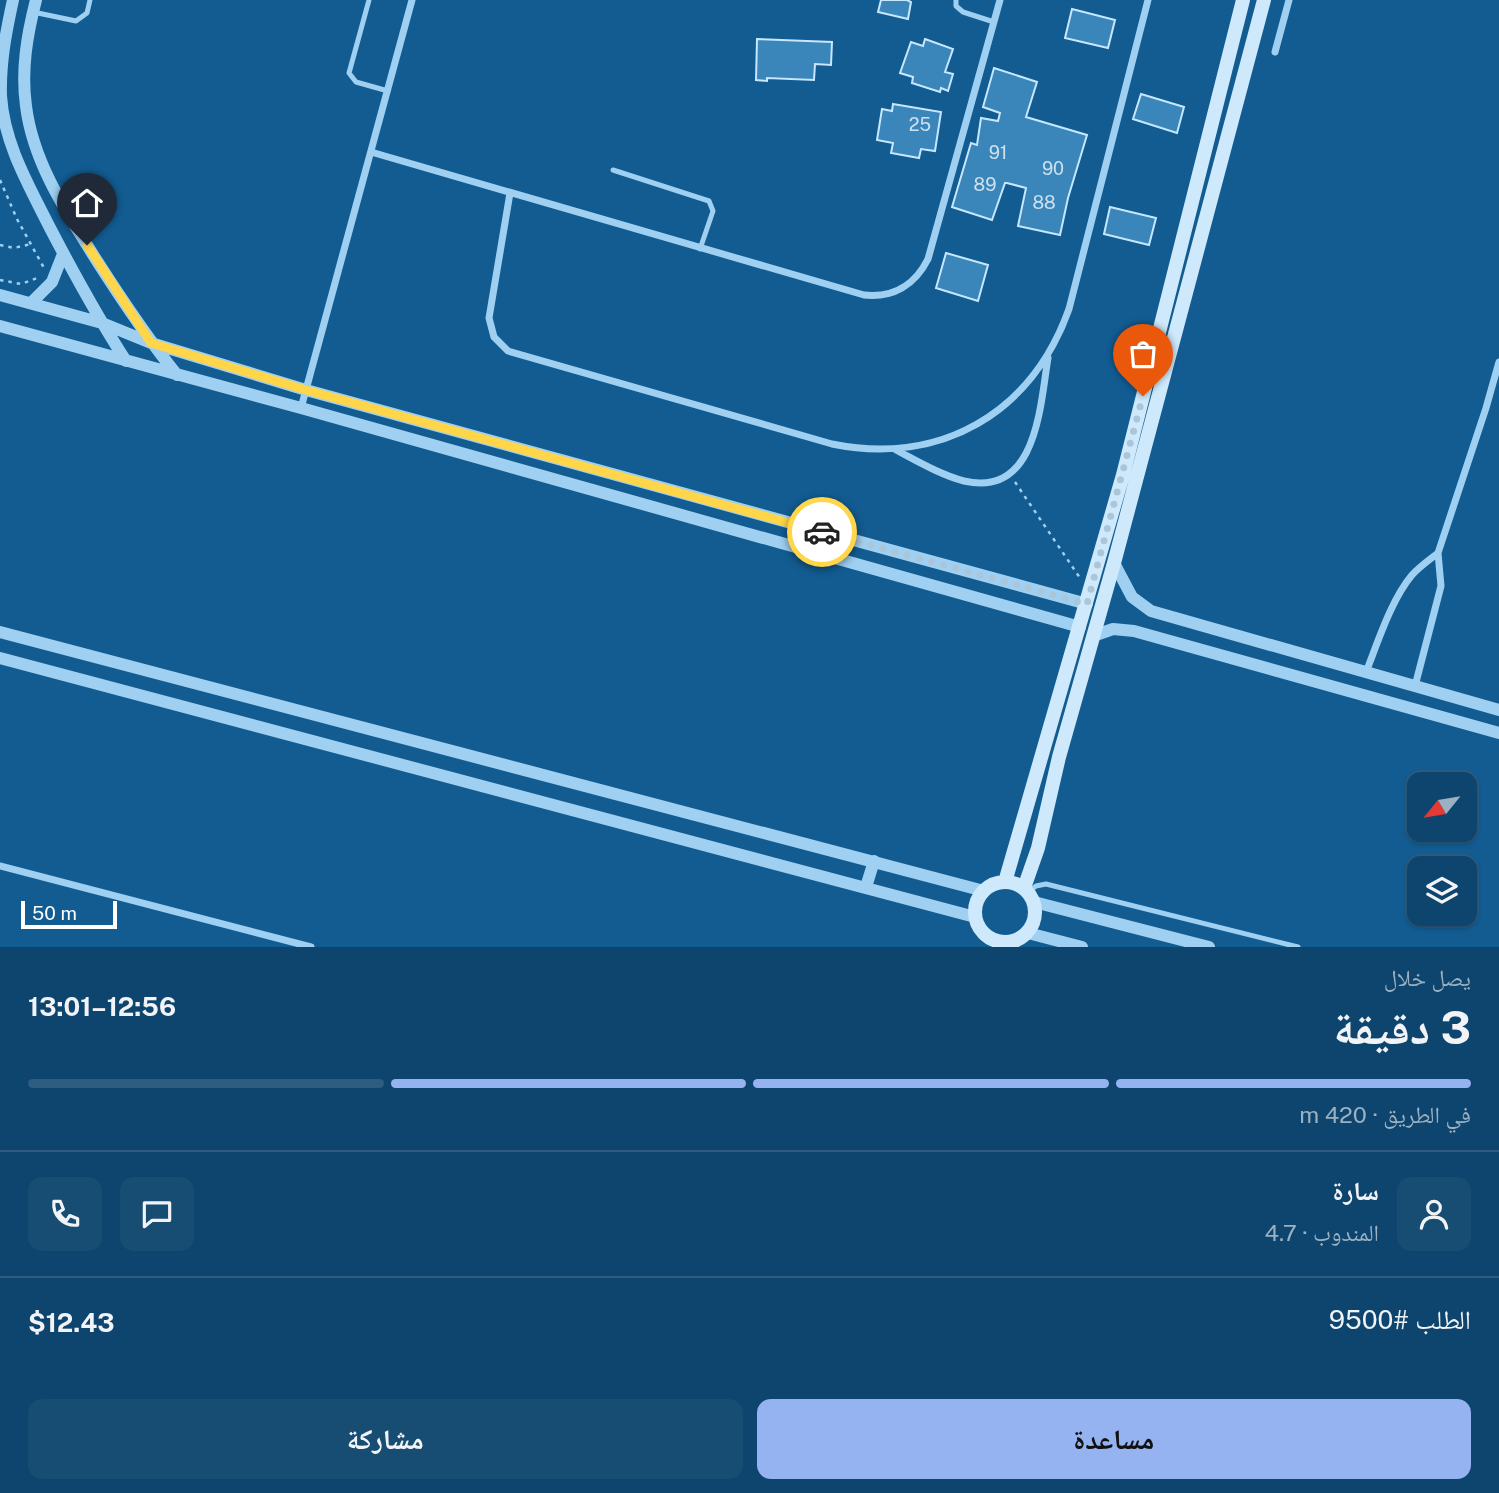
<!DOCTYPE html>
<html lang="ar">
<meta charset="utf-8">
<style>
body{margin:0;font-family:"Public Sans","Noto Naskh Arabic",sans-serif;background:#174c73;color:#f1f3f6;direction:rtl;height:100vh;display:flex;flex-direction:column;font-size:26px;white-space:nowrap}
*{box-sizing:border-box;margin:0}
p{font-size:23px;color:#9bb1c2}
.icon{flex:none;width:38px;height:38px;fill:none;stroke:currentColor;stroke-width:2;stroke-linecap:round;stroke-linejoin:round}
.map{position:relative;height:947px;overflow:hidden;direction:ltr}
.side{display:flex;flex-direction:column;background:#0e456e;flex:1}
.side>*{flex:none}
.needle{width:46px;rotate:240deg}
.buttons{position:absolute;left:1407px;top:772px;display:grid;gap:14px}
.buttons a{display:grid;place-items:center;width:70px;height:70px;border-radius:14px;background:#0e456e;box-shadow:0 2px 5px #0004,0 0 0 2px #2e5d81;font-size:35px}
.scale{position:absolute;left:21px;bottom:18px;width:96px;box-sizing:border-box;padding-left:7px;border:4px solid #fff;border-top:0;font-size:19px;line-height:24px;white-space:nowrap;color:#fff;-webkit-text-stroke:5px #125c92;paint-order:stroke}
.pin{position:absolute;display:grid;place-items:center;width:60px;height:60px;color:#fff;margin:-72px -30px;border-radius:50% 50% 50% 0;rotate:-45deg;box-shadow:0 0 7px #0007}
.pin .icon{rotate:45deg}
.courier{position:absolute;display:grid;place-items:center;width:70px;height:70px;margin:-35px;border:5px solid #ffd54a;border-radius:50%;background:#fff;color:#222;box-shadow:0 2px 9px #0007}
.headline em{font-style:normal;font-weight:700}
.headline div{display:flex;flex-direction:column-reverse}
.headline{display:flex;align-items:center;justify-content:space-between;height:119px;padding:0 28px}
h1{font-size:46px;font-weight:700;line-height:52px}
.bar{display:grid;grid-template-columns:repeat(4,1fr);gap:10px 7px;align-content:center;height:84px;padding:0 28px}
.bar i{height:9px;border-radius:5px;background:#2e5d81}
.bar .on{background:#95b2f1}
.bar p{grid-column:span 4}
.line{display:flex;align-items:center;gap:18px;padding:0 28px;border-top:2px solid #2e5d81}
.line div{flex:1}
.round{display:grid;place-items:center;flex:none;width:74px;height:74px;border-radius:14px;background:#174c73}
.cta{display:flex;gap:14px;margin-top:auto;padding:14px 28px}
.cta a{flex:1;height:80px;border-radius:14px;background:#95b2f1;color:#111;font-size:28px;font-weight:700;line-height:80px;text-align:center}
.cta a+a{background:#174c73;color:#f1f3f6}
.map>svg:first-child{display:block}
.building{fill:#3a86bb;stroke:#c6e7fd;stroke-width:2}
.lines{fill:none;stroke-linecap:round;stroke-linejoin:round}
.path{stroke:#9fd0f2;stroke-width:2.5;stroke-dasharray:3.5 5;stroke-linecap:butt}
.service{stroke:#9fd0f2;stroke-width:5}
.minor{stroke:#9fd0f2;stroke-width:7}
.tertiary{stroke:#9fd0f2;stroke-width:12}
.secondary{stroke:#cee9fc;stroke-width:14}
.done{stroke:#acc6d9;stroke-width:7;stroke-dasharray:0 12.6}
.route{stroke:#ffd54a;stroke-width:9}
.labels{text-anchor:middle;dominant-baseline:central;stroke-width:5;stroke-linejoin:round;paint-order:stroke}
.number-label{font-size:18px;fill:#cee1ee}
</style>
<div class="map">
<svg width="1499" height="947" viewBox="0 0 1499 947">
<rect width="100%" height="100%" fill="#125c92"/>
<path class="building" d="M881,0H907L911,2L908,19L878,12Z
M1072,9L1115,20L1108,48L1065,38Z
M757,39L832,42L831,65L815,64L814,80L767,78V81L756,80Z
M925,39L953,49L945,72L953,74L948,91L941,88L940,92L912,83L913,77L900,73L911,42L923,46Z
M994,68L1037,82L1026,117L1087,135L1068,198L1060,235L1018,226L1026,188L1007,183H1005L992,220L952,207L971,143L977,145L981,118L998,121L1000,113L983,107Z
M1141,94L1184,107L1177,133L1133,119Z
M893,104L941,112L935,151L921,149L919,158L891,153L893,143L877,140L882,109L892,111Z
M1110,207L1156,218L1149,245L1104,234Z
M946,253L988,265L978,301L936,288Z"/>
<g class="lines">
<path class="path" d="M0,180L17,219L44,268
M0,245L14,248L31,244
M0,280L21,284L37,278
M1015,482L1080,578"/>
<path class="service" d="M369,0L349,73L356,82L388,91
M956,0V6L963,12L994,22
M33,12L76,21L87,13L90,0
M613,170L709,201L713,211L700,249
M1028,892L1036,886L1046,884L1298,947
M1011,942L1017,947"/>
<path class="minor" d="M1275,52L1289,0
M371,152L864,295C893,298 915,285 928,259L1000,0
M510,193L489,318L494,337L508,351L832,444C941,466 1032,413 1069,309L1148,0
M301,408L412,0
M896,450C917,461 941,475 964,481C1037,498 1040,406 1048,358
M1366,672C1378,642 1391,600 1412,575C1419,567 1429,560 1438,553
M1415,686L1441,586L1438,553L1486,408L1499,362
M0,866L311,947"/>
<path class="tertiary" d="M13,0C6,32 0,63 1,96C4,143 28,184 49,226C73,272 98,318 126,361
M36,0C27,35 21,70 26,106C33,163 67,213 97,261C122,300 148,339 177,375
M0,295L102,323L151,343L306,390L1087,604
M31,303L52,282L63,254
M0,326L301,408L1080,627
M1114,563L1132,597L1151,611L1499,710
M0,632L984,891
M1093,636L1113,629L1134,631L1499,733
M0,658L975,917
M866,887L874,861
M1034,902L1209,947
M1028,933L1082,947"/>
<path class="secondary" d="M975 912a30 30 0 1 1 60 0a30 30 0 1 1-60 0Z
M1005,882L1123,475L1243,0
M1024,888L1038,848L1059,757L1114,563L1264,0"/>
</g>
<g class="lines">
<path class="done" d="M822,532L1087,604L1143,396"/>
<path class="route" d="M87,245L151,343L306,390L822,532"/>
</g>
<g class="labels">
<g class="number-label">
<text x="920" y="124">25</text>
<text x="998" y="152">91</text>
<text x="1053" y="168">90</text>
<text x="985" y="184">89</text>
<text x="1044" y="202">88</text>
</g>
</g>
</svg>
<div class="buttons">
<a><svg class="needle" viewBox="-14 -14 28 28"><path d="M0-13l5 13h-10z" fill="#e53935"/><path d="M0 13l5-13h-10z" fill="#9bb1c2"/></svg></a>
<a><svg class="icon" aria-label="layers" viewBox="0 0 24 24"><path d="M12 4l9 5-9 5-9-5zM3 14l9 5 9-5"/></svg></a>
</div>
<div class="scale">50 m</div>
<div class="pin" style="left:1143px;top:396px;background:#ea580c"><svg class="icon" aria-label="bag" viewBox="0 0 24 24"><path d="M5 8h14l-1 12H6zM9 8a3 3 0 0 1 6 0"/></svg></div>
<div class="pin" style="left:87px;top:245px;background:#1f2937"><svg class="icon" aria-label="home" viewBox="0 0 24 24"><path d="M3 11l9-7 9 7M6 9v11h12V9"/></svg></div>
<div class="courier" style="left:822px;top:532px"><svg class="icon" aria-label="car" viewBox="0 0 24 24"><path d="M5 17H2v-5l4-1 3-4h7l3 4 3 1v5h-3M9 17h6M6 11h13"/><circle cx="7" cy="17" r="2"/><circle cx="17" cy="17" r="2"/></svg></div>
</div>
<section class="side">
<div class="headline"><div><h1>3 دقيقة</h1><p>يصل خلال</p></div><em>12:56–13:01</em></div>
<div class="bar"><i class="on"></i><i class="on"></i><i class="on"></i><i></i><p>في الطريق · 420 m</p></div>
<div class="line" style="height:126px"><a class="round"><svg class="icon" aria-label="person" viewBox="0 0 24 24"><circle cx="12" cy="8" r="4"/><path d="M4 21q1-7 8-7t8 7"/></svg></a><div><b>سارة</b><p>المندوب · 4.7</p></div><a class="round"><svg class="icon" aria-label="chat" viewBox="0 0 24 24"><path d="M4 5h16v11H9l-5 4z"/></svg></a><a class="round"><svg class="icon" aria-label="phone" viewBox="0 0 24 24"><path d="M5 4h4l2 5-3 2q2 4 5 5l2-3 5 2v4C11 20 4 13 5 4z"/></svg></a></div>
<div class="line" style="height:91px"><div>الطلب #9500</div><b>$12.43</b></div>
<div class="cta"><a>مساعدة</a><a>مشاركة</a></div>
</section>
